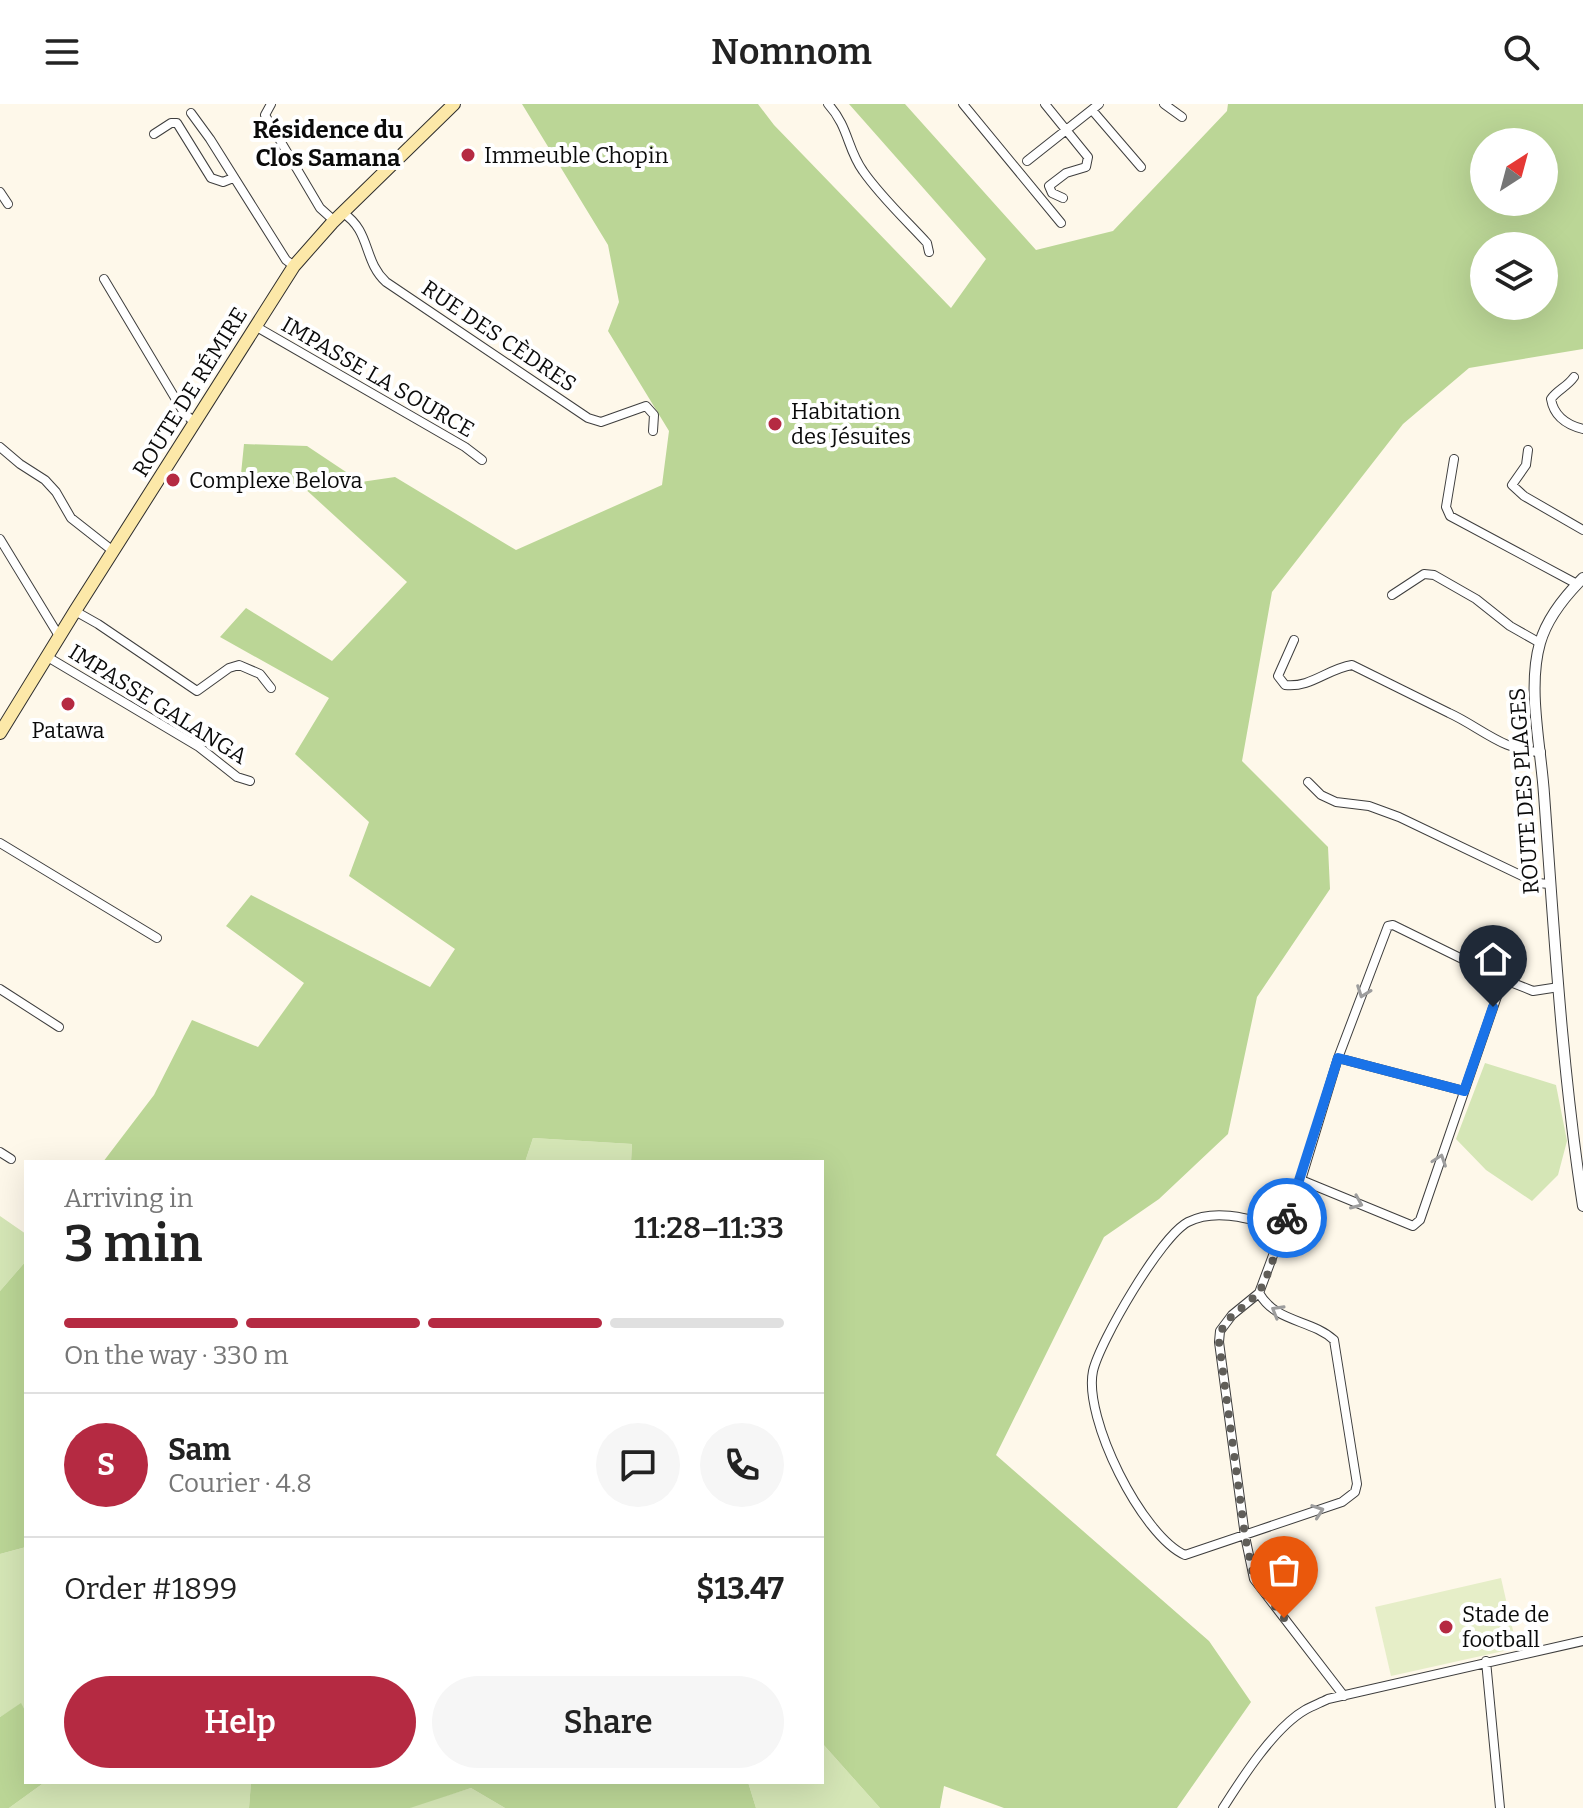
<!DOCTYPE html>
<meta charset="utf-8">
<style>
body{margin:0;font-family:Bitter,serif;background:#f6f6f6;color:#222;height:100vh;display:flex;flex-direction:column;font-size:30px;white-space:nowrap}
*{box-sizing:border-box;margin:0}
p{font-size:26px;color:#767676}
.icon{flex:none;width:44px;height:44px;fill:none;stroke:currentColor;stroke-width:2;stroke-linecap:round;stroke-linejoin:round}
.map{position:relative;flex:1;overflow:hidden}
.panel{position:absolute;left:24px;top:1056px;width:800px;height:624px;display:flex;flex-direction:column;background:#fff;border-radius:0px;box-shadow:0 8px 32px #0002}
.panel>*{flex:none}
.needle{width:52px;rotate:36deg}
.buttons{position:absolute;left:1470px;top:24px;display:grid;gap:16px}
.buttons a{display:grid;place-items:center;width:88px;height:88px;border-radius:50%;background:#fff;box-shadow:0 8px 32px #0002;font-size:40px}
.pin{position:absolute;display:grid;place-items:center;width:68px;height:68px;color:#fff;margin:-82px -34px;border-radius:50% 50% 50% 0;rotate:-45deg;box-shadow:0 0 8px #0007}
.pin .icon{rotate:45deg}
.courier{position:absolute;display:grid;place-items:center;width:80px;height:80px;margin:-40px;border:6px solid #1a73e8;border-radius:50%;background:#fff;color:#222;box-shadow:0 2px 10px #0007}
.summary em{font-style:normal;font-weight:600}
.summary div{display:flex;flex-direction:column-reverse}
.summary{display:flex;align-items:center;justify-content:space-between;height:136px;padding:0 40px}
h1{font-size:52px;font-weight:600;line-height:60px}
.bar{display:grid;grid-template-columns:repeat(4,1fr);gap:12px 8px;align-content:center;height:96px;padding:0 40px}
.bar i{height:10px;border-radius:6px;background:#e0e0e0}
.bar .current{background:#b52a42}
.bar p{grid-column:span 4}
.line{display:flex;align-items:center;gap:20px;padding:0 40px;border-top:2px solid #e0e0e0}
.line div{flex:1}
.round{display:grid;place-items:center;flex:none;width:84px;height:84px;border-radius:42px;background:#f6f6f6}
.button{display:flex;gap:16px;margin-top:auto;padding:16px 40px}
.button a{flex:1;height:92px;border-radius:48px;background:#b52a42;color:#fff;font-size:32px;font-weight:600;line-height:92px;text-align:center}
.button a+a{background:#f6f6f6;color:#222}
header{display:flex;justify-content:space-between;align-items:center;height:104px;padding:0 40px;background:#fff;font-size:36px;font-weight:600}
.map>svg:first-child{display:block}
.green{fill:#d5e6b6}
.forest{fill:#bbd696;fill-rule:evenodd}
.pitch{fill:#e6eec8}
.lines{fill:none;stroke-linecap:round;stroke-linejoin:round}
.minor-casing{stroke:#3e3e3e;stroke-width:10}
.tertiary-casing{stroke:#3e3e3e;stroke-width:12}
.secondary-casing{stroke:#2d2d2d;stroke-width:14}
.minor{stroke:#fff;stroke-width:8}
.tertiary{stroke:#fff;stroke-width:10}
.secondary{stroke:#fce8a8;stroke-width:12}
.oneway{stroke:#9d9d9d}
.done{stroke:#605e59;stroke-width:8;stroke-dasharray:0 14.4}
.route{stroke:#1a73e8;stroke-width:10}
.poi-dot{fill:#b52a42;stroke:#fff;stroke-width:3}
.labels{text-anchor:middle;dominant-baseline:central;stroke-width:8;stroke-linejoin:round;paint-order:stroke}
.poi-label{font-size:22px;fill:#0b0b0b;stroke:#fff;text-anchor:start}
.street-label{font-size:22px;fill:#0b0b0b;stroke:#fff}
.neighbourhood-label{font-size:24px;font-weight:bold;fill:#0b0b0b;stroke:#fff}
</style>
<header><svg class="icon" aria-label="menu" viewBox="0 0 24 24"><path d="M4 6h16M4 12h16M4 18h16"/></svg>Nomnom<svg class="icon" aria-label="search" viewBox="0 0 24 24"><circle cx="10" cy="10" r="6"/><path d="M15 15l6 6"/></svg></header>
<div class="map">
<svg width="1583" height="1704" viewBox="0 0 1583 1704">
<rect width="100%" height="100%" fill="#fef8ea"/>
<path class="green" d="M1485,959L1556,981L1567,1037L1558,1071L1532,1097L1486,1066L1456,1035Z
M533,1034L632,1040L631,1058H525Z
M0,1112L26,1130V1157L0,1187Z
M26,1443V1608L21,1600L0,1613V1450Z
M822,1639L880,1704H756L748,1678H822Z
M45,1678H251L249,1704H9Z
M471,1684L505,1704H410L412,1702Z"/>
<path class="forest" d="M522,0H758L774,21L951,204L986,155L849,0H905L1036,146L1113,127L1227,7L1228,0H1583V245L1469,264L1403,320L1272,488L1242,657L1328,743L1330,785L1257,893L1228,1030L1159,1095L1104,1133L996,1351L1209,1537L1251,1598L1177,1704H1004L944,1682L940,1704H880L822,1639V1058H631L632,1040L533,1034L525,1058H103L154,991L192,916L258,943L304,879L226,822L251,791L430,883L455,845L349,772L369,718L295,650L329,594L220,533L246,504L332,557L407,478L302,382L241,370L244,340L307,342L361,378L395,373L516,446L662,381L669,327L608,227L619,198L608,141ZM1544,38V98H1484V38ZM1544,142V202H1484V142Z
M26,1157V1443L0,1450V1187Z
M21,1599L26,1608V1678H45L9,1704H0V1613Z
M251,1678H748L756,1704H505L471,1684L410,1704H249Z"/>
<path class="pitch" d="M1501,1474L1517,1544L1391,1572L1375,1503Z"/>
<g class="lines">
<g class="minor-casing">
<path id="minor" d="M271,0L265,11L320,104L330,113L332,119
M828,0C849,23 847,45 863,67C881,93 906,116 927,139L929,148
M963,0L1061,119
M1045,0L1088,53L1086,63L1066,69L1049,82L1052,89L1063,94
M1164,0L1182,13
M1092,6L1141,63
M191,9L210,35L286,156L294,162
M154,30L171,19H177L211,74L223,78L233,74
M1027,57L1099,0
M0,88L8,100
M343,109C371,127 363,157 386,178L588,314L601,318L646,302L654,311L653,327
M104,175L184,309L194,318
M255,222L465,343L482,356
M1574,273C1567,283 1557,286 1551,295C1554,313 1567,321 1583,325
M0,343L20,360L45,376L56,388L71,414L113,447
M1528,346L1526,361L1512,381L1524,392L1583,426
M1454,355L1446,403L1450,412L1577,480
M0,435L59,532
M1392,491L1424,470L1434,471L1476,495L1510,522L1540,539
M75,507L98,520L197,587L229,564L239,561L260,570L271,584
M1294,536L1278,572L1285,581C1311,584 1327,565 1352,561C1385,577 1416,593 1449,609C1480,623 1504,648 1541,648
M46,555H51L199,643L237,673L250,677
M1308,678L1321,691L1336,698L1369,702L1399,713L1537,779L1550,780
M0,739L157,834
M0,885L59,923
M1338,954L1464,987
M0,1048L11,1055
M1301,1076L1413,1122L1420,1116L1503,875
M1259,1189C1276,1219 1311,1215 1334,1236L1357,1380L1355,1388L1342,1398L1185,1451C1142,1432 1083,1314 1093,1267C1100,1237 1161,1132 1188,1118C1217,1103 1253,1116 1283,1124
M1486,1557L1500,1704
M1344,1592L1254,1475L1245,1432L1219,1238L1220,1227L1232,1211L1259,1189L1301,1076L1338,954L1388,822L1393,821L1503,875L1533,887L1559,883
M1223,1704C1242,1674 1274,1624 1305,1606C1312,1602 1320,1599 1328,1595L1583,1537"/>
</g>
<g class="tertiary-casing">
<path id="tertiary" d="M1583,474C1565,492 1547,514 1540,539C1527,584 1541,644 1544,690C1554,827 1562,966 1583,1102"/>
</g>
<g class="secondary-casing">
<path id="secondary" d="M0,629L75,507L294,162L332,119L454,0"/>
</g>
<use href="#minor" class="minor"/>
<use href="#tertiary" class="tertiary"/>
<use href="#secondary" class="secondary"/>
</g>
<defs><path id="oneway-chevron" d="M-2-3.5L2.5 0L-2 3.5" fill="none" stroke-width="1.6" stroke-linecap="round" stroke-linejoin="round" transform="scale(2)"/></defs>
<g class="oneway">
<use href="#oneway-chevron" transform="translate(1363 888) rotate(110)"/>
<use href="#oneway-chevron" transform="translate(1440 1056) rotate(-71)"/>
<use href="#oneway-chevron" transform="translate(1357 1099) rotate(23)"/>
<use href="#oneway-chevron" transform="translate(1277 1207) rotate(-150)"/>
<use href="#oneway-chevron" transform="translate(1318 1407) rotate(-19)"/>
</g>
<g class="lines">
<path class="done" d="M1284,1514L1254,1475L1245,1432L1219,1238C1221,1213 1242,1207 1257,1190C1267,1179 1281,1131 1287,1114"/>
<path class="route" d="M1287,1114L1338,954L1464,987L1493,903"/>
</g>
<g class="poi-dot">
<circle cx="468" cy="51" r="8"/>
<circle cx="775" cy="320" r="8"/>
<circle cx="173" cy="376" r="8"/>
<circle cx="68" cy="600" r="8"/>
<circle cx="1446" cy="1523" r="8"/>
</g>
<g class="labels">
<g class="poi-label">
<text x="484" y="51">Immeuble Chopin</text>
<text x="791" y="307">Habitation<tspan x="791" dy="25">des Jésuites</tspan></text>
<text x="189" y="376">Complexe Belova</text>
<text x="68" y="626" text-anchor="middle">Patawa</text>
<text x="1462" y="1510">Stade de<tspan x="1462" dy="25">football</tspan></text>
</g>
<g class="street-label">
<text transform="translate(499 232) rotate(34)">RUE DES CÈDRES</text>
<text transform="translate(378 273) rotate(30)">IMPASSE LA SOURCE</text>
<text transform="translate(190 288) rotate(-58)">ROUTE DE RÉMIRE</text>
<text transform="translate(158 600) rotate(32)">IMPASSE GALANGA</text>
<text transform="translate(1524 687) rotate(-94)">ROUTE DES PLAGES</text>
</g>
<g class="neighbourhood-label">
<text x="328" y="26">Résidence du<tspan x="328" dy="28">Clos Samana</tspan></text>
</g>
</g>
</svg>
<div class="buttons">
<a><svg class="needle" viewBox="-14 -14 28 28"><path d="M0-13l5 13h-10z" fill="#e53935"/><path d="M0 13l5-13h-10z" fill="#767676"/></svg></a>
<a><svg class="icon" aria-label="layers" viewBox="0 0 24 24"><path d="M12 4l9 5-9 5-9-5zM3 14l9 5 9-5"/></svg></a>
</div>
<div class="pin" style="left:1284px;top:1514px;background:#ea580c"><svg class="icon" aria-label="bag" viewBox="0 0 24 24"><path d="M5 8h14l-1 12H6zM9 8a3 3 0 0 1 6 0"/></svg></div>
<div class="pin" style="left:1493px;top:903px;background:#1f2937"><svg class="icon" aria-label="home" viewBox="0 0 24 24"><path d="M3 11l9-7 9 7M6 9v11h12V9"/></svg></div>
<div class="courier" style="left:1287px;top:1114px"><svg class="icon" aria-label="bike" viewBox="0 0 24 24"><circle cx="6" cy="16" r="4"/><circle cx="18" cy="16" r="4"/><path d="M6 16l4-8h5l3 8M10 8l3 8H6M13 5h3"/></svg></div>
<section class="panel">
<div class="summary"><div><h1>3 min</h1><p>Arriving in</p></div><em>11:28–11:33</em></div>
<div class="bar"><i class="current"></i><i class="current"></i><i class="current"></i><i></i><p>On the way · 330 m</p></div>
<div class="line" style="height:144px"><b class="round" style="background:#b52a42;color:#fff">S</b><div><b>Sam</b><p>Courier · 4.8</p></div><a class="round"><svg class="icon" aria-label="chat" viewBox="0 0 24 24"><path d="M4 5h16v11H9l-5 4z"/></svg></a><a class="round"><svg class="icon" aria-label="phone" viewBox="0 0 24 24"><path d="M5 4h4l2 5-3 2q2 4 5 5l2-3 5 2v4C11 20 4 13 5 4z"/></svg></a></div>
<div class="line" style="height:104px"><div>Order #1899</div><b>$13.47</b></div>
<div class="button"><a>Help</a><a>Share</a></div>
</section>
</div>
